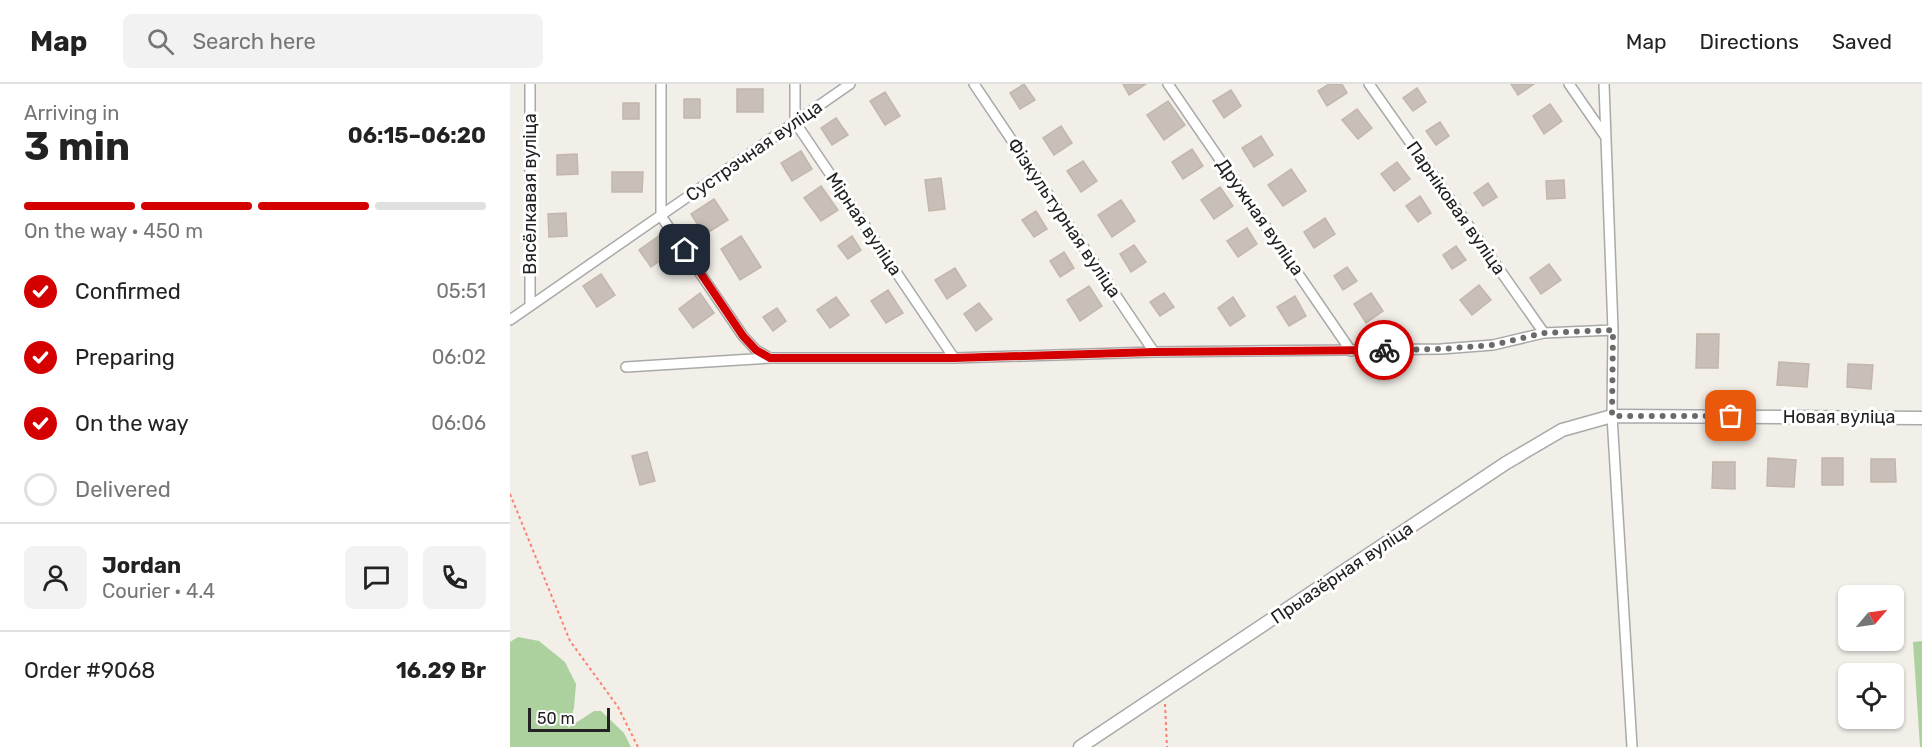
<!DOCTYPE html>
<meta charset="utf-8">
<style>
body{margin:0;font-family:Rubik,sans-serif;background:#f2f2f2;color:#222;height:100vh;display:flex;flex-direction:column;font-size:22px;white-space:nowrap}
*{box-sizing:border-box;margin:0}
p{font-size:20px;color:#767676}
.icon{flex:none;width:33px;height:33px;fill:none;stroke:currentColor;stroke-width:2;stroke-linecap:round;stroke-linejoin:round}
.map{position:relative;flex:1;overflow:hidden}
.drawer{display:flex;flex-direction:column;background:#fff;width:510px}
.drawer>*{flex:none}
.needle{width:39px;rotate:61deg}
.buttons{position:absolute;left:1328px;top:501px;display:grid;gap:12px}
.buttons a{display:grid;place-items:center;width:66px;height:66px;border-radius:9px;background:#fff;box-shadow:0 2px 4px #0004;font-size:30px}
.scale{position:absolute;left:18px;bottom:15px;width:82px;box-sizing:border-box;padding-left:6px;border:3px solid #222;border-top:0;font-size:16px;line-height:21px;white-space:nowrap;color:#222;-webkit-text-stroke:4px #fff;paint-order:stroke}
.pin{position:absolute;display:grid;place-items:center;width:51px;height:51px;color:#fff;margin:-26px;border-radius:12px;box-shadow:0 3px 9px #0006}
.courier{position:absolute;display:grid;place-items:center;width:60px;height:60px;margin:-30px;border:4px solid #d40000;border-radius:50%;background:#fff;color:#222;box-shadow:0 2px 8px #0007}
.headline em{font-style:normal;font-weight:700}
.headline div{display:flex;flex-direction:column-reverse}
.headline{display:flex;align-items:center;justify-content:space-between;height:102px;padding:0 24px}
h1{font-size:39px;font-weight:700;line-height:45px}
.bar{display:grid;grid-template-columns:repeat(4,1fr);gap:9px 6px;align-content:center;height:72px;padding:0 24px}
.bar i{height:8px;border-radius:4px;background:#e0e0e0}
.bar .on{background:#d40000}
.bar p{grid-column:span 4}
.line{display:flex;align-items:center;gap:15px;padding:0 24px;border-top:2px solid #e0e0e0}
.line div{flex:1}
.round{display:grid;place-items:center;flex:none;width:63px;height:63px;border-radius:9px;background:#f2f2f2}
ol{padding:0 24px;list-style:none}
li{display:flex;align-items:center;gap:18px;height:66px}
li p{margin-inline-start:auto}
li .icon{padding:6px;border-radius:50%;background:#d40000;color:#fff;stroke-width:4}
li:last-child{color:#767676}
li i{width:33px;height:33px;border:3px solid #e0e0e0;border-radius:50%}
header{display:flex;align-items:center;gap:36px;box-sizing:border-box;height:84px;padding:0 30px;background:#fff;border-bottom:2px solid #e0e0e0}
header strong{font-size:28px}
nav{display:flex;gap:33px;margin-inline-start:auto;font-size:21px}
.search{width:420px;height:54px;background:#f2f2f2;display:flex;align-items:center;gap:15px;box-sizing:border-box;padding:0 21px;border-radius:9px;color:#767676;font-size:22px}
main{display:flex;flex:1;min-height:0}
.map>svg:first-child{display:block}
.forest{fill:#add19e}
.building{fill:#c7bfb8;stroke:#c4b6ab;stroke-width:1.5}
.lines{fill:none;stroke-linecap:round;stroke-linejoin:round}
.minor-casing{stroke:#a9a9a9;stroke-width:12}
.tertiary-casing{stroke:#a9a9a9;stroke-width:15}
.path{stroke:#fa8072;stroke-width:2;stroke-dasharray:3 3;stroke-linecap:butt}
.minor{stroke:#fff;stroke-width:9}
.tertiary{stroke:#fff;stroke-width:12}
.done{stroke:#6b6a68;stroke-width:6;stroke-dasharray:0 10.8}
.route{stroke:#d40000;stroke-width:8}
.labels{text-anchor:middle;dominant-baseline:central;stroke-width:6;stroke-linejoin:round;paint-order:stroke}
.street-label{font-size:18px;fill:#222;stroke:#fff}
</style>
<header>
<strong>Map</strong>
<div class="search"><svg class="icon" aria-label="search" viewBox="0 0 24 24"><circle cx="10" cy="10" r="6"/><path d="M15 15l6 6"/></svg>Search here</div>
<nav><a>Map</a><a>Directions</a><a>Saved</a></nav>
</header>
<main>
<section class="drawer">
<div class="headline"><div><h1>3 min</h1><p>Arriving in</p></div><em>06:15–06:20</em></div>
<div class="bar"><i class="on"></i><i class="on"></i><i class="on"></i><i></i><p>On the way · 450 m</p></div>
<ol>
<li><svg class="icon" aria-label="check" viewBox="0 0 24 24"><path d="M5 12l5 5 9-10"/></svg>Confirmed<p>05:51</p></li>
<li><svg class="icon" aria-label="check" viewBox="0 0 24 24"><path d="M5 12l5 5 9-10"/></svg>Preparing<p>06:02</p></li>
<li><svg class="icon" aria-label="check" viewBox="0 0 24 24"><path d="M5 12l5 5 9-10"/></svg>On the way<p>06:06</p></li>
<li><i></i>Delivered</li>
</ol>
<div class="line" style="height:108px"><a class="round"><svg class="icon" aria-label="person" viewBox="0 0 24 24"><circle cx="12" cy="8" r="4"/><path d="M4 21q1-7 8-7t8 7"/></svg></a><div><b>Jordan</b><p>Courier · 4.4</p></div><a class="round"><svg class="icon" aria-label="chat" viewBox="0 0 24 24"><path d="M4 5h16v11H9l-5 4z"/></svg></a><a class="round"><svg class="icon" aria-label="phone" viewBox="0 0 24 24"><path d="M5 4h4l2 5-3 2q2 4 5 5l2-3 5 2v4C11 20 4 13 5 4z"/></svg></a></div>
<div class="line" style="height:78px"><div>Order #9068</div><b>16.29 Br</b></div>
</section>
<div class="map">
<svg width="1412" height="663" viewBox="0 0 1412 663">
<rect width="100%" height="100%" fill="#f2efe9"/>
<path class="forest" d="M8,553L29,557L55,578L66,600L64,624L58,644L84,627H91L114,649L121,663H0V558Z
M1412,557V663H1410L1403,558Z"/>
<path class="building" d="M514,0L525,16L510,25L500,9Z
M613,0H636L619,11Z
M819,0H832L837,9L817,22L808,7Z
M1001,0H1024L1008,11Z
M907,4L916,18L903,27L893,14Z
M227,5H253V28H227Z
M721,6L731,22L714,34L703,17Z
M375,8L390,32L375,41L360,17Z
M174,15H190V34H174Z
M658,17L675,41L654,56L637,31Z
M113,19H129V35H113Z
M1040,20L1052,37L1034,50L1023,32Z
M847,25L862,44L848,55L832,36Z
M326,34L338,51L322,61L311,44Z
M930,38L939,52L926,61L916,47Z
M551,42L562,59L544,71L533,54Z
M751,52L763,71L744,83L732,64Z
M682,65L693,82L673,95L662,78Z
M291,67L302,85L282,97L271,79Z
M67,70L68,90L47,91V71Z
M573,77L587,97L571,108L557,87Z
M887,78L900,95L884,107L871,90Z
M781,85L796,107L773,122L758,101Z
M102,88H133L132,108H102Z
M431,94L435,125L419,127L415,96Z
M1054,96L1055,114L1037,115L1036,97Z
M978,99L987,113L973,122L964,109Z
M311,102L328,126L311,137L294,114Z
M710,103L723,122L704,135L691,116Z
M910,112L921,129L908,138L896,122Z
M204,115L218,136L194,151L181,130Z
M611,116L625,137L602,153L588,131Z
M526,127L537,145L524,153L512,136Z
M56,129L57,152L39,153L38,130Z
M815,134L825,150L804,164L794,148Z
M737,144L747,160L728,173L717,157Z
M153,149L165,166L141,183L129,166Z
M231,152L251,183L230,196L211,165Z
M342,152L351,166L338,175L328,162Z
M624,161L636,178L621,188L610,170Z
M946,162L956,176L942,185L933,171Z
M554,168L564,184L550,193L540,177Z
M1039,180L1051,196L1031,210L1020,194Z
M837,183L847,197L833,206L824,192Z
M445,184L456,202L437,215L425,196Z
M91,190L105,211L87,223L73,202Z
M969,201L981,216L962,231L950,216Z
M579,202L592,222L570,237L557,216Z
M378,206L393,229L376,239L361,217Z
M190,209L204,229L183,244L169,225Z
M654,209L664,223L650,232L640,218Z
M861,209L873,227L856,239L844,220Z
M785,212L796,232L779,242L767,223Z
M326,213L339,231L320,244L307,226Z
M723,213L735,232L720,242L708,224Z
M469,219L482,235L466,247L454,230Z
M267,224L276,237L263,247L253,233Z
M1187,250H1209L1208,284H1186Z
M1269,278L1299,280L1297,303L1267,301Z
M1338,280L1363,281L1361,305L1337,303Z
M137,368L145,397L130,401L122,372Z
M1258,374L1286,376L1284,403L1257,402Z
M1312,374H1333V401H1312Z
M1361,375H1385L1386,398H1361Z
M1203,378H1225V405L1202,404Z"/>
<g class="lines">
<g class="minor-casing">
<path id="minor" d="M151,0V132L233,252L246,266L260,274
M285,0V38L444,274
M464,0L644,268
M658,0L841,267
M859,0L1034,249
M1059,0L1095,52
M1094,0L1103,246L1102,332L1122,663
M20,220V0
M0,236L340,0
M116,283L260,274H444L644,268L931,265L983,261L1034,249L1103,246"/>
</g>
<g class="tertiary-casing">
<path id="tertiary" d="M570,663L996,379L1052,346L1102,332L1412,334"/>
</g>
<path class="path" d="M0,410L60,557L108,623L128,663
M655,620L657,663"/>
<use href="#minor" class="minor"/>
<use href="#tertiary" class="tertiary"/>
</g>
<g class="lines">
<path class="done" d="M874,266L931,265L983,261L1034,249L1103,246L1102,332H1221"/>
<path class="route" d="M175,166L233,252L246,266L260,274H444L644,268L874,266"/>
</g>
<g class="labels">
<g class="street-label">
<text transform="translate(244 67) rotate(-35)">Сустрэчная вуліца</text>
<text transform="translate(20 110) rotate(-90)">Вясёлкавая вуліца</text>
<text transform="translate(946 124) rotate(55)">Парніковая вуліца</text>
<text transform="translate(750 133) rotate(55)">Дружная вуліца</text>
<text transform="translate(554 134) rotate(56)">Фізкультурная вуліца</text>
<text transform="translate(354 140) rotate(56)">Мірная вуліца</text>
<text x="1329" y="333">Новая вуліца</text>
<text transform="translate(832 489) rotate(-34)">Прыазёрная вуліца</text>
</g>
</g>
</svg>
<div class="buttons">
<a><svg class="needle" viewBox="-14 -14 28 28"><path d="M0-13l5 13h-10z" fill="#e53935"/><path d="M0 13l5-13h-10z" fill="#767676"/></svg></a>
<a><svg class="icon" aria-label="locate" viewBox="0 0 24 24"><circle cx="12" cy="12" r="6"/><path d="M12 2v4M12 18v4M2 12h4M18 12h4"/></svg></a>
</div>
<div class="scale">50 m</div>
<div class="pin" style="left:1221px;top:332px;background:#ea580c"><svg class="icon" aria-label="bag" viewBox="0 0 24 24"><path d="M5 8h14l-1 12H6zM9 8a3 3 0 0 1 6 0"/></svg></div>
<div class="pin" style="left:175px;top:166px;background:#1f2937"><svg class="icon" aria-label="home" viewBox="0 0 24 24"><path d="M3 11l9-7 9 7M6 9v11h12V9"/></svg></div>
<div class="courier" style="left:874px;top:266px"><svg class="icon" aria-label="bike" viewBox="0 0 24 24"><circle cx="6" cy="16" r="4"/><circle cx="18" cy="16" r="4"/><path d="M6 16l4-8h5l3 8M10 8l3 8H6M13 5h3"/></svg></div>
</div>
</main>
